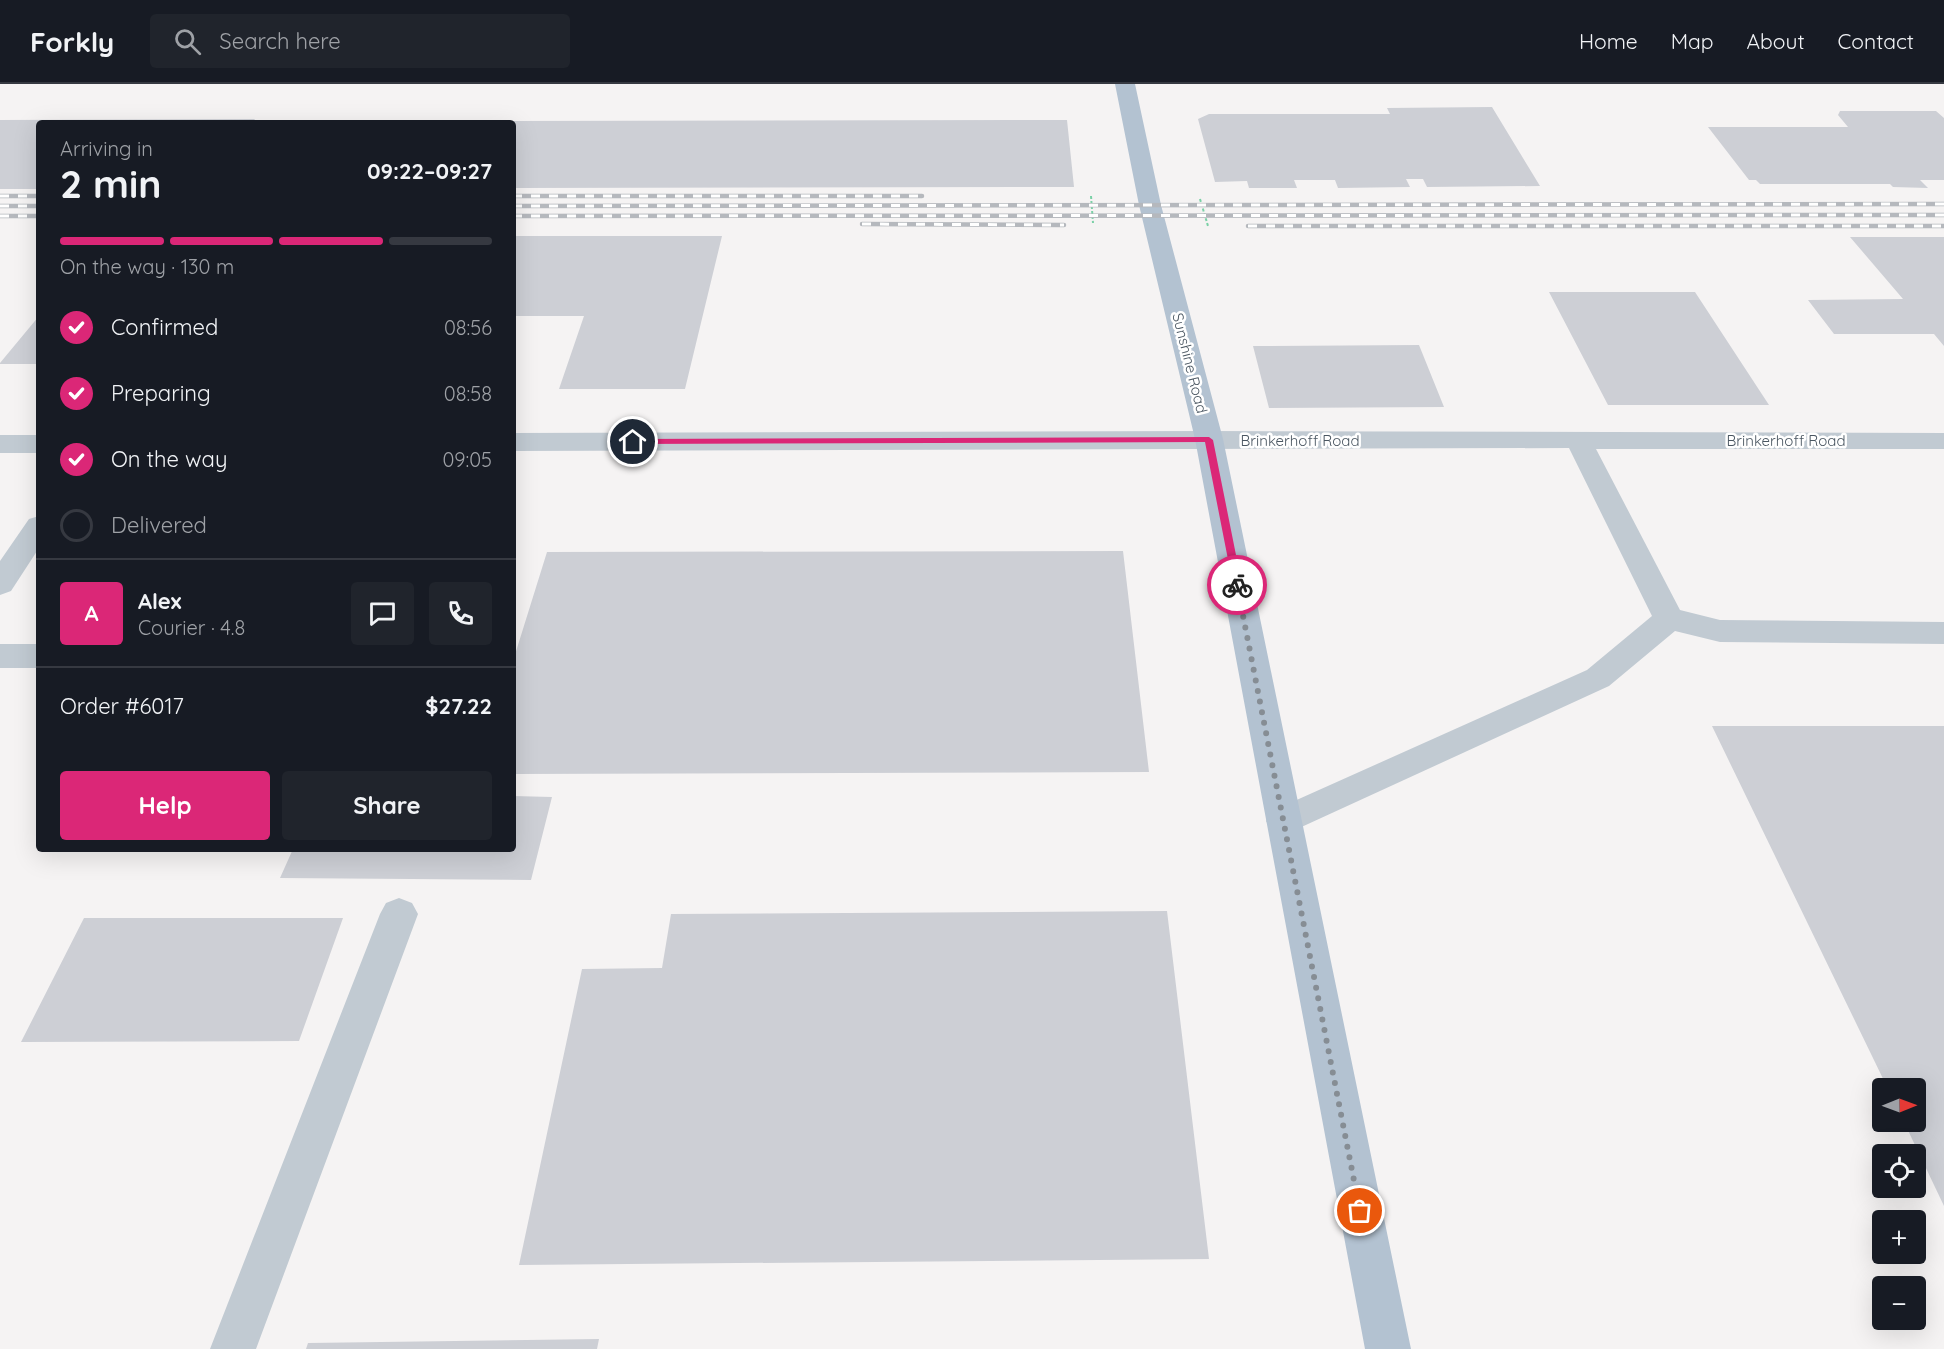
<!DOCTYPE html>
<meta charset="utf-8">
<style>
body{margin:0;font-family:Quicksand,sans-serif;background:#20242c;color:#f1f3f6;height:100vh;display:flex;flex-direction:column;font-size:22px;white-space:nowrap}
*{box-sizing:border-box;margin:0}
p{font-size:20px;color:#9ea1a6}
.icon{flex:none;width:33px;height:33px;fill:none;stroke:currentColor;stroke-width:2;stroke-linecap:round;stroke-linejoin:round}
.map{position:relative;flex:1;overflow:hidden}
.panel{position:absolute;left:36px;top:36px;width:480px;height:732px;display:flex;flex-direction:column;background:#171b24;border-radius:6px;box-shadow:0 6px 24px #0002}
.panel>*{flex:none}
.needle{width:39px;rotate:89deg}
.buttons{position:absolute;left:1872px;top:994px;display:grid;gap:12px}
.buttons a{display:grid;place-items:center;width:54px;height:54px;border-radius:6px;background:#171b24;box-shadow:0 6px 24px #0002;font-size:30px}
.pin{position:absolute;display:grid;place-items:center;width:51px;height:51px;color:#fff;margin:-26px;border:3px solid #fff;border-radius:50%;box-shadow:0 2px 6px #0007}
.courier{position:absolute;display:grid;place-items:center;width:60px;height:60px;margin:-30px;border:4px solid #db2777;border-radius:50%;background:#fff;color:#222;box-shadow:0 2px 8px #0007}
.overview em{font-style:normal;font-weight:800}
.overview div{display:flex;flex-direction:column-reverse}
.overview{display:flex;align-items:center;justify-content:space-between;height:102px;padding:0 24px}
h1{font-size:39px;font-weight:800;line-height:45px}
.bar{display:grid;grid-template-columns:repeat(4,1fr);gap:9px 6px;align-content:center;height:72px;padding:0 24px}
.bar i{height:8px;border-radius:4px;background:#363941}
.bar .current{background:#db2777}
.bar p{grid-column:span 4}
.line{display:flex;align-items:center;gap:15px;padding:0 24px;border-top:2px solid #363941}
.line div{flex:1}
.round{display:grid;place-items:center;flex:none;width:63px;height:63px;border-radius:6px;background:#20242c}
ol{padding:0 24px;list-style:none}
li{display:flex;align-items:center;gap:18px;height:66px}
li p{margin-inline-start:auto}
li .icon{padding:6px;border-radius:50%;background:#db2777;color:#fff;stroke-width:4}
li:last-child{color:#9ea1a6}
li i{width:33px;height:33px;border:3px solid #363941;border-radius:50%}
.cta{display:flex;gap:12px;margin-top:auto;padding:12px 24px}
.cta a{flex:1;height:69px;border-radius:6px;background:#db2777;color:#fff;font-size:24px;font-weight:800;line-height:69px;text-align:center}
.cta a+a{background:#20242c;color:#f1f3f6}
header{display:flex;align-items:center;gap:36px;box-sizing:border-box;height:84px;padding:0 30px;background:#171b24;border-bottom:2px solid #363941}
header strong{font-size:28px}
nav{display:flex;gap:33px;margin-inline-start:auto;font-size:21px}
.search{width:420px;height:54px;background:#20242c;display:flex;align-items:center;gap:15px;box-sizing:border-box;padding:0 21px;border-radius:6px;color:#9ea1a6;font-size:22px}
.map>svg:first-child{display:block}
.building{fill:#cdcfd5}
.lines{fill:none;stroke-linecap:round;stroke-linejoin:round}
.path{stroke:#7ad0a6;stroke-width:2;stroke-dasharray:3 2;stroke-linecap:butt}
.minor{fill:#c1cad2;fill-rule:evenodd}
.major{fill:#b3c2d1;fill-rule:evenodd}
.rail-casing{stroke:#b5b8bd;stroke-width:4.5}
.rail{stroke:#fff;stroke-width:3;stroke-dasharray:9;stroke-linecap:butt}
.route{fill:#db2777}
.done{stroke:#868d94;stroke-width:6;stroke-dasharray:0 10.8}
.labels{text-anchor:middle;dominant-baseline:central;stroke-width:5;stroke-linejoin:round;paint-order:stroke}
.street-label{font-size:15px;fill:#4a5661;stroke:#fff}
</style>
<header>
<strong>Forkly</strong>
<div class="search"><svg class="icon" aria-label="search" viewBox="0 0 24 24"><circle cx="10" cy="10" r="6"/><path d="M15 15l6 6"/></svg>Search here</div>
<nav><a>Home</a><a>Map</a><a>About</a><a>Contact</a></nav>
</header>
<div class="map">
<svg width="1944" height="1265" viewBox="0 0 1944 1265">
<rect width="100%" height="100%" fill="#f5f3f3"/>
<path class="building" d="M1492,23L1540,102L1427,103L1423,95H1406L1410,103L1338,104L1335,96H1294L1297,104H1249L1247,97L1215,98L1198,35L1209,30H1390L1387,24Z
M1840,27H1936L1944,34V96H1920L1928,104L1893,103L1890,100H1760L1756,96H1749L1708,43H1848L1838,31Z
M255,35L252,39H39V105H0V36Z
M1067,36L1074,103L513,104V37Z
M513,152H722L685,305H559L584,232H513Z
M1850,153H1944V262L1934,250H1834L1808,216L1903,215Z
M1549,208H1695L1769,321H1608Z
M39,232V280H0V279Z
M1419,261L1444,323L1269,324L1253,262Z
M1123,467L1149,688L513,690V577L547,468Z
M1712,642H1944V1122L1904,1038H1916V1005H1888Z
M513,712L552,713L531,796L280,794L293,765H513Z
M1167,827L1209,1175L519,1181L582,885L662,884L671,830Z
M84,834H343L299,957L21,958Z
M599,1255L597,1265H306L308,1259Z"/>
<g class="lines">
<path class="path" d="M1091,112L1093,139
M1200,115L1208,142"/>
<path class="minor" d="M1209,347L1944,349V365H1596L1680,526L1720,536L1944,538V560L1720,558L1675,547L1609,602L1284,751L1272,747L1266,737L1272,727L1587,586L1652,532L1569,364L513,367V349Z
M0,351H39V369H0Z
M39,432V464L11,507L0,511V477L29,435Z
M0,560H39V584H0Z
M399,814L412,819L418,830L256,1265H210L380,830L386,819Z"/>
<path class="major" d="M1115,0H1135L1161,121L1223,355L1411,1265H1365L1195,355L1139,121Z"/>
<g class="rail-casing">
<path id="rail" d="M0,112H39
M513,112H922
M0,122H39
M513,122L1944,120
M0,132H39
M513,132L1944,131
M862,140L1064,141
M1248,142H1944"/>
</g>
<use href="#rail" class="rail"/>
</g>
<path class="route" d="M1209,353L1213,356L1242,501L1237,504L1233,501L1205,358L633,360L629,358L633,355Z"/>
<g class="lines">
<path class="done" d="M1237,501L1360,1127"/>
</g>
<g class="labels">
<g class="street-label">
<text transform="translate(1190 279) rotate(76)">Sunshine Road</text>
<text x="1300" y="356">Brinkerhoff Road</text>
<text x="1786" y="356">Brinkerhoff Road</text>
</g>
</g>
</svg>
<div class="buttons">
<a><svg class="needle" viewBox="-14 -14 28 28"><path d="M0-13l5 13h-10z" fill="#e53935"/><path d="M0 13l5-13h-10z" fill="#9ea1a6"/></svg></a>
<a><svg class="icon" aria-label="locate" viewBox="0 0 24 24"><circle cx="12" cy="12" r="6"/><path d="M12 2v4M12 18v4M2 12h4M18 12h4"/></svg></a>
<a>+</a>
<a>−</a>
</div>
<div class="pin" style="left:1360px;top:1127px;background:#ea580c"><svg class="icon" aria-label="bag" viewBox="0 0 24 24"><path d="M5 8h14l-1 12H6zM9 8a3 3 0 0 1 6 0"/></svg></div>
<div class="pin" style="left:633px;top:358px;background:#1f2937"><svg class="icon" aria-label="home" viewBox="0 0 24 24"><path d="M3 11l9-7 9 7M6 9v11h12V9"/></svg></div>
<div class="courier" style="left:1237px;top:501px"><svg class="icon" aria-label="bike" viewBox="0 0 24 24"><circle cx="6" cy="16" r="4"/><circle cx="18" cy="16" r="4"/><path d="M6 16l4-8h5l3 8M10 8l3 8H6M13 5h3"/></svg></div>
<section class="panel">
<div class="overview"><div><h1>2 min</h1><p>Arriving in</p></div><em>09:22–09:27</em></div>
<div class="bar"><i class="current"></i><i class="current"></i><i class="current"></i><i></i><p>On the way · 130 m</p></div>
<ol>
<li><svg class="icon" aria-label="check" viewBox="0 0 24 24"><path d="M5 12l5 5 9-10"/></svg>Confirmed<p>08:56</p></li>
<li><svg class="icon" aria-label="check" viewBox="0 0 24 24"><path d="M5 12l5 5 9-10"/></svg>Preparing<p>08:58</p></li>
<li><svg class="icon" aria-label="check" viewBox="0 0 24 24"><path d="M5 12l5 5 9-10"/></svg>On the way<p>09:05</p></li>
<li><i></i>Delivered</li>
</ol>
<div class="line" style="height:108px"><b class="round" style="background:#db2777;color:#fff">A</b><div><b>Alex</b><p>Courier · 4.8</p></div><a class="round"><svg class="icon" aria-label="chat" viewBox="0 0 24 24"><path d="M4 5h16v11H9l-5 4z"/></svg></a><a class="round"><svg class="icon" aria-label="phone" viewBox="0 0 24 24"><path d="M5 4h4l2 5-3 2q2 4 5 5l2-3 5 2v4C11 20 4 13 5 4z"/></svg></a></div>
<div class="line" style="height:78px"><div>Order #6017</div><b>$27.22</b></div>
<div class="cta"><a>Help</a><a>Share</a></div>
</section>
</div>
